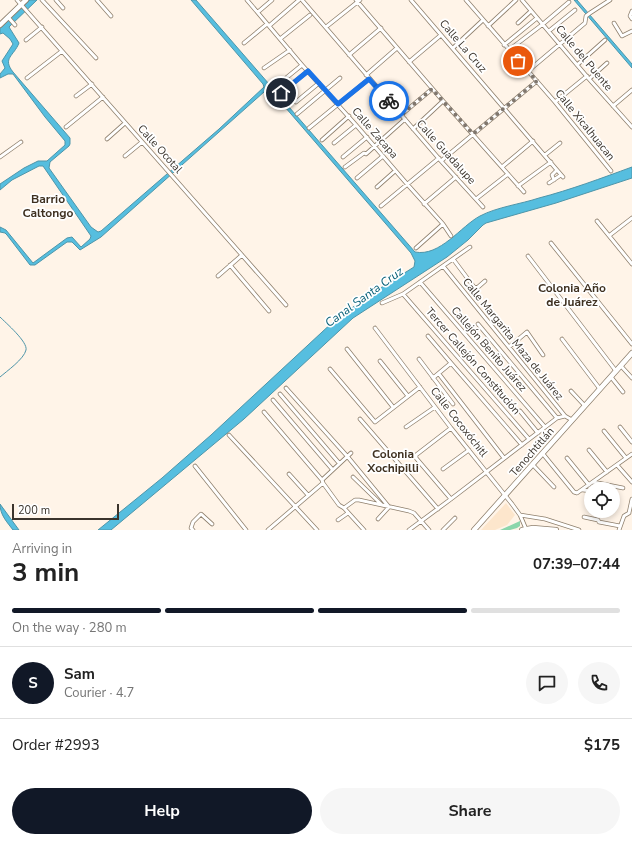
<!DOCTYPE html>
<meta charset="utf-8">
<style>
body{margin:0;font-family:"Nunito Sans",sans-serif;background:#f6f6f6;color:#222;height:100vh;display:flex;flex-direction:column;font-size:15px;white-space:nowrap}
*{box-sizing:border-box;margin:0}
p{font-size:13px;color:#767676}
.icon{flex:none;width:22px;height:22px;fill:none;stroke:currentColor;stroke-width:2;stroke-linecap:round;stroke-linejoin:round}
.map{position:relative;height:530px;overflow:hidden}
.details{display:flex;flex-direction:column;background:#fff;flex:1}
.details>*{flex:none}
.buttons{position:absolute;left:584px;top:482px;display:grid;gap:8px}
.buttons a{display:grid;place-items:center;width:36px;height:36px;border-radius:50%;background:#fff;box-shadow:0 2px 6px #0003;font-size:20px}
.scale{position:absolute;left:12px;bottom:10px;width:107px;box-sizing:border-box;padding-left:4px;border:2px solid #3b342c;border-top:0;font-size:11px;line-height:14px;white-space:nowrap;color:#3b342c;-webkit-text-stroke:3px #fff;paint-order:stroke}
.pin{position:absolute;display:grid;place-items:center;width:34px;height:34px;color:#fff;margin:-17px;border:2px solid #fff;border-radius:50%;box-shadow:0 1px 4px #0007}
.courier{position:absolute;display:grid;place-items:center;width:40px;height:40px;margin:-20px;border:3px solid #1a73e8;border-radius:50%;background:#fff;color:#222;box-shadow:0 1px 5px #0007}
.summary em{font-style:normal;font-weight:700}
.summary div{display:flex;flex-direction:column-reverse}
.summary{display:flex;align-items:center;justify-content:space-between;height:68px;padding:0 12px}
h1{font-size:26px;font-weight:700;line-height:30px}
.bar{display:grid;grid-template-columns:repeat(4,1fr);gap:6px 4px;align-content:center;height:48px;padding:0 12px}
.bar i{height:5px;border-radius:3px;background:#e0e0e0}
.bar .selected{background:#111827}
.bar p{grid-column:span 4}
.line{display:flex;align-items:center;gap:10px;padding:0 12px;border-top:1px solid #e0e0e0}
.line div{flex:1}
.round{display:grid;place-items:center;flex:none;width:42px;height:42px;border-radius:21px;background:#f6f6f6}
.action{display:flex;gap:8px;margin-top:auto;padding:8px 12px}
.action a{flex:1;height:46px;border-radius:24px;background:#111827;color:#fff;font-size:16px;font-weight:700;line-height:46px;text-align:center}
.action a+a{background:#f6f6f6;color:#222}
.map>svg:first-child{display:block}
.built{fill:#fde6cc}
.green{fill:#8bd6ab}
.water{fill:#56bedf;stroke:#4e95a9}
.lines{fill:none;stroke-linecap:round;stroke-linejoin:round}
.stream{stroke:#4e95a9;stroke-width:1}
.street-casing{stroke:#8e7f6c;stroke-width:4.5}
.secondary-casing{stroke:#8e7f6c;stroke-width:6}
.street{stroke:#fff;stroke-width:3}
.secondary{stroke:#fff;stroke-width:4.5}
.done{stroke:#80776e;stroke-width:4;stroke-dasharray:0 7.2}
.route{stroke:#1a73e8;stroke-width:5}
.labels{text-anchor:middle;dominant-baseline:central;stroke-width:3.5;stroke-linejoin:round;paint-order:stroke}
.street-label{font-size:11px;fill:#3b342c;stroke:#fff}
.neighbourhood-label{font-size:12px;font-weight:bold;fill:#3f3121;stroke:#fff}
.water-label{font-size:12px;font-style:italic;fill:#096178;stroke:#fff}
</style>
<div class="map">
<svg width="632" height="530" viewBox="0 0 632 530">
<rect width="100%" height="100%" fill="#fff4e8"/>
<path class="built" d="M506,503L515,515L507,525L495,530H481Z"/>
<path class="green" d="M520,521V526L517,528L510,530H500Z"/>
<path class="water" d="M30,0H37L9,27L19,43C14,56 2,58 13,72L70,138V144L69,146L50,162L49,168L91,227L98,232L101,231L219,129L264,87L263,84L191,0H196L415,252C440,257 461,226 480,216C497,207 521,204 539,198C570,190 602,178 632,167V178L556,203L486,223L483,225L468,240L447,257L353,318L244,419L111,530H98L162,478L211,435L335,320L374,292L414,267L415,261L411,253L272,92L267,90L264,92L101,237L80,250L72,242H67L35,265H30L7,235L5,233L0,232V227L6,230L33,263L67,238L72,237L81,247L90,239L91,236L43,166H39L12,180L0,190V184L24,168L38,161H47L65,145V141L45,117L13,74H8L0,78V74L5,68L2,61L13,44L10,39L3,33L0,34V28Z
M574,0H577L632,64V68Z
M0,504L19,530H13C7,522 0,515 0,504Z"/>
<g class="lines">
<path class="stream" d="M0,317C6,323 28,342 26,350C24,359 7,371 0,377"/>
<g class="street-casing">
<path id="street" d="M17,0L286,305
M42,0L96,58
M56,0L63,8
M97,0L111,16
M247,0L302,65L356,125L407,184L443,224L451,236
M302,0L441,161L483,207
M356,0L443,101L524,192
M411,0L563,177
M466,0L555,102L611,171
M522,0L589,79L632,127
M632,11L630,16L632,19
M258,12L272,0
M8,17L15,25
M518,23L531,11
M614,23L622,36L632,31
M269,26L299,0
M488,26L516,0
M326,27L360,0
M549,31L575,10
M280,39L310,15
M26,40L42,27
M244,43L267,24
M504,45L537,18
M453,48L483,20
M509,50L543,24L569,2
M349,55L381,28
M409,62L441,35
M577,65L605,40
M264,68L290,50
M528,71L585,23L586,16L590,13L610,0
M366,75L397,48
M27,78L62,51
M589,79L607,63
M275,87L302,65
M281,93L308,71
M76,96L92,84
M296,102L319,83
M555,102L587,76
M613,106L632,90
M297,114L340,78
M401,115L432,89
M66,127L103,97
M309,128L369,79
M413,129L443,101
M107,139L125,123
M322,140L349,116
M334,143L356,125
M545,155L560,143
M125,156L142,142
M0,157L21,142
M343,157L367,137
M441,161L537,81
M345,167L364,153L366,154L405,119
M502,167L533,141
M357,178L383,156
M554,180L552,175L557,170
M549,183L561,175
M518,186L551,162
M377,187L395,171
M476,199L508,174
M424,204L456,177
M381,206L439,158
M597,221L632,264
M610,235L632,218
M551,243L632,344
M416,248L443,224
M528,256L616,371
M453,259L474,287L477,288L485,281
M230,265L269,311
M443,266L565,416L572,420
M218,276L242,255
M420,282L545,427
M403,294L529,439
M382,303L403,294L470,247
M478,324L557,418
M375,328L451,428L512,504L520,515L526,529
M428,336L451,363L433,378
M562,339L600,389
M509,347L527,332L543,355
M347,349L393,407
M419,359L453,404
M380,361L408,396
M451,363L522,445
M621,366L632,378
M330,369L375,422L420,387
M439,374L504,458
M611,377L623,392
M286,388L347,456L389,507L378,519
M571,391L585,406
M280,394L339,463
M273,400L332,469
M520,411L538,433
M264,412L322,480
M360,419L438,509
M406,427L435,407
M620,427L632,442
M451,428L416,455V458L451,499
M604,431L626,458
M229,435L317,530
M589,450L607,472
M543,454L574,492L577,493L632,454
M567,458L589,485
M533,465L554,487
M617,465L632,482
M195,466L246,530
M443,469L469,450
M289,474L308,495
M353,477L382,505
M593,482L623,488
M323,483L339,505L344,508L364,530
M583,490L591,491
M344,508L355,500H359L409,511L414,513L429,530
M629,513L632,499
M520,515L545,519L579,530
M584,517L598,520L599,522L620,526
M338,520L348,513
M193,530L191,528L193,522L201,514L212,524
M268,530L323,483L322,480L351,453
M409,530L451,499L557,418L565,416
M443,530L455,518
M619,530L624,516L629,513"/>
</g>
<g class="secondary-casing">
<path id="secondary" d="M0,25L26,0
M474,530L632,353
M522,530L533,528L556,530"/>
</g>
<use href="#street" class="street"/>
<use href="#secondary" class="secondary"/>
</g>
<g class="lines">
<path class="done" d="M389,101L401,115L432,89L473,134L537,81L518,61"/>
<path class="route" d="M281,93L308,71L338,104L369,79L389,101"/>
</g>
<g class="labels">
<g class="street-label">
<text transform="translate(463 46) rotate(49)">Calle La Cruz</text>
<text transform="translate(584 58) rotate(50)">Calle del Puente</text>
<text transform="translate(585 125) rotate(51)">Calle Xicalhuacan</text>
<text transform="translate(375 133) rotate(49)">Calle Zacapa</text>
<text transform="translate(160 149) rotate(48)">Calle Ocotal</text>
<text transform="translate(446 152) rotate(48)">Calle Guadalupe</text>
<text transform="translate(513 339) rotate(51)">Calle Margarita Maza de Juárez</text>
<text transform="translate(489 349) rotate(49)">Callejón Benito Juárez</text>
<text transform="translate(473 361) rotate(49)">Tercer Callejón Constitución</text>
<text transform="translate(459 422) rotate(52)">Calle Cocoxóchitl</text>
<text transform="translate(532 452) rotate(-49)">Tenochtitlán</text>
</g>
<g class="neighbourhood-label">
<text x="48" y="199">Barrio<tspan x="48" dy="14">Caltongo</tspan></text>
<text x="572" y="288">Colonia Año<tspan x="572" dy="14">de Juárez</tspan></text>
<text x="393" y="454">Colonia<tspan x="393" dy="14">Xochipilli</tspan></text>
</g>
<g class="water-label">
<text transform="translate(364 297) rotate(-36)">Canal Santa Cruz</text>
</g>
</g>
</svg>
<div class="buttons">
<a><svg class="icon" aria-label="locate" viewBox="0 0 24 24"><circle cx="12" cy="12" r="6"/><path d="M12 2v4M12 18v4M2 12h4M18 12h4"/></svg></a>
</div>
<div class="scale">200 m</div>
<div class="pin" style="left:518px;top:61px;background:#ea580c"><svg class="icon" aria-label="bag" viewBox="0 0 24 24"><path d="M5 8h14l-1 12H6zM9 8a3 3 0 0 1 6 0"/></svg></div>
<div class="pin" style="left:281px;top:93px;background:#1f2937"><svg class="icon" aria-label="home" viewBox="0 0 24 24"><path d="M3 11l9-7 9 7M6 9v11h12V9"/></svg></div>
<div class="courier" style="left:389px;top:101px"><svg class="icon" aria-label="bike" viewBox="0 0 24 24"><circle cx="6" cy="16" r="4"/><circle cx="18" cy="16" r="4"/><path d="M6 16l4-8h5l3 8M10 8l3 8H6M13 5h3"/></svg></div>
</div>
<section class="details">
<div class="summary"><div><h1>3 min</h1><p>Arriving in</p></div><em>07:39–07:44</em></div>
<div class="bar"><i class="selected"></i><i class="selected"></i><i class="selected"></i><i></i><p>On the way · 280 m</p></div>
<div class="line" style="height:72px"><b class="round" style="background:#111827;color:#fff">S</b><div><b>Sam</b><p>Courier · 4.7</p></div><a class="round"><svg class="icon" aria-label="chat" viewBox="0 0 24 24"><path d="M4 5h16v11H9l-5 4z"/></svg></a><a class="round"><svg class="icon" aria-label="phone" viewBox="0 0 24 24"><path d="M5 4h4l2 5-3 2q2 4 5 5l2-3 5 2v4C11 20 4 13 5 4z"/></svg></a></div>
<div class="line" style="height:52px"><div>Order #2993</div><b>$175</b></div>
<div class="action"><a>Help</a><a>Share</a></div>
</section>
